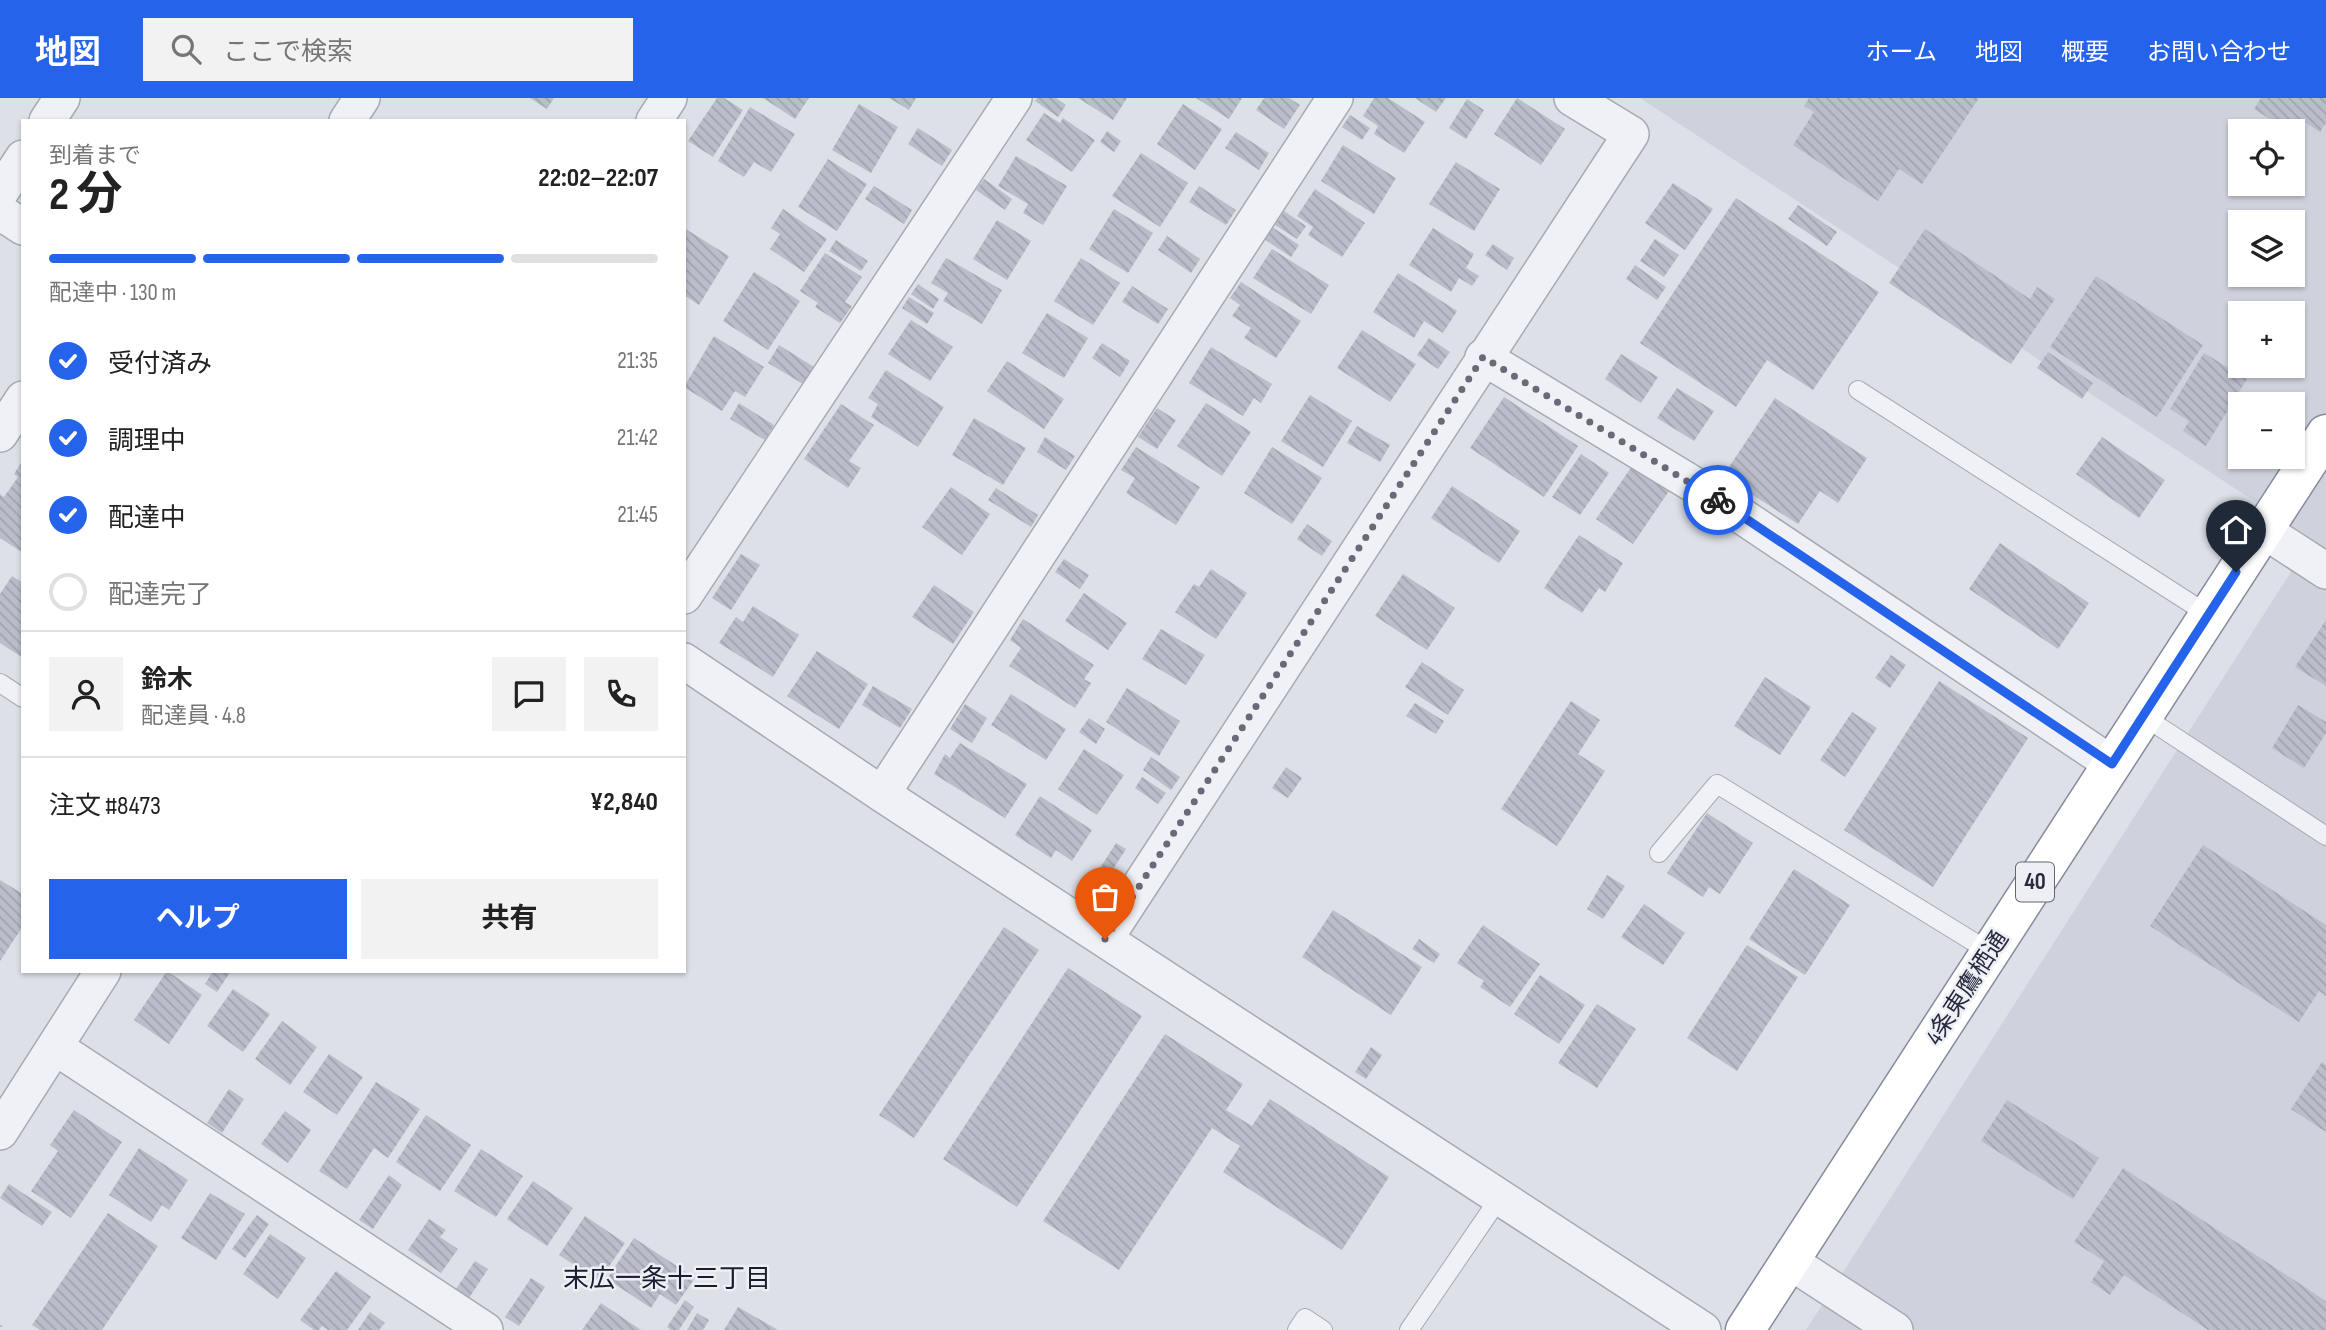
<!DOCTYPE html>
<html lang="ja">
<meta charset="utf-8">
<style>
body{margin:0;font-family:"Sofia Sans Condensed","Noto Sans JP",sans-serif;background:#f2f2f2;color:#222;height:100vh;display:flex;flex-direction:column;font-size:26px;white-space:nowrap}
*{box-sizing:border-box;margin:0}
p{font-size:23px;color:#767676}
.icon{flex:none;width:38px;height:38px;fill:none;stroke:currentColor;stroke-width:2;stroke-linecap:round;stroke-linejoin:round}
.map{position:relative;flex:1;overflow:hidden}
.drawer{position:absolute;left:21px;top:21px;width:665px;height:854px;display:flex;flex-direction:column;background:#fff;border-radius:0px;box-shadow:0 2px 5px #0004}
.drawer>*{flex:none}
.buttons{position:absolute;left:2228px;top:21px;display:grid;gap:14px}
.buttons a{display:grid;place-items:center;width:77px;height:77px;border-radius:0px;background:#fff;box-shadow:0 2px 5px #0004;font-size:35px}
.pin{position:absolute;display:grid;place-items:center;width:60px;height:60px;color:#fff;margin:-72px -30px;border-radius:50% 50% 50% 0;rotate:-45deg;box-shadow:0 0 7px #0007}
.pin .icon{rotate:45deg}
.courier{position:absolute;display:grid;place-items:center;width:70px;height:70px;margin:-35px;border:5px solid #2563eb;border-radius:50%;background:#fff;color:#222;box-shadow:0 2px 9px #0007}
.overview em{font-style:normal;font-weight:700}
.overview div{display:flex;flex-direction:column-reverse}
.overview{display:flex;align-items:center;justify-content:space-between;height:119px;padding:0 28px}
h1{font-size:46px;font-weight:700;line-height:52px}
.bar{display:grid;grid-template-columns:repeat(4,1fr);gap:10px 7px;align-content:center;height:84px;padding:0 28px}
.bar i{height:9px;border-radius:5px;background:#e0e0e0}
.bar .selected{background:#2563eb}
.bar p{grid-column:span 4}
.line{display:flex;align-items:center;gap:18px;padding:0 28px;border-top:2px solid #e0e0e0}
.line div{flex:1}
.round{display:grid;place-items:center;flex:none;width:74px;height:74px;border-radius:0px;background:#f2f2f2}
ol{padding:0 28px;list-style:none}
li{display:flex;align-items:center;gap:21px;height:77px}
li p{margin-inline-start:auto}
li .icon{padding:7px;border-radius:50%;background:#2563eb;color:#fff;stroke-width:4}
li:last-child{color:#767676}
li i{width:38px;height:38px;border:4px solid #e0e0e0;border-radius:50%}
.button{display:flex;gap:14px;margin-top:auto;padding:14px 28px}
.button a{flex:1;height:80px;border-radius:0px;background:#2563eb;color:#fff;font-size:28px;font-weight:700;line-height:80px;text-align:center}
.button a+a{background:#f2f2f2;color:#222}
header{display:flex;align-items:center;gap:42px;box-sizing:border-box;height:98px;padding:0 35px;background:#2563eb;color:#fff}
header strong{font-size:33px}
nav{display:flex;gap:38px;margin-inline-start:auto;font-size:24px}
.search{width:490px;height:63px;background:#f2f2f2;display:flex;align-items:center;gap:18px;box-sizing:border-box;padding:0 24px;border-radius:0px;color:#767676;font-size:26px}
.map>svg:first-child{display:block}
.built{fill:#cfd2dc;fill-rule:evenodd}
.building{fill:url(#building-back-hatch)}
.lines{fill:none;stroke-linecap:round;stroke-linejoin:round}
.lane-casing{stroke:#a6aab4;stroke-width:20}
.street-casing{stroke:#a6aab4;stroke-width:38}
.highway-casing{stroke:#858b9e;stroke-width:41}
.path{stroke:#bcbec6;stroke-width:4.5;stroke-dasharray:5 5;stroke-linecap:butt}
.lane{stroke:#f0f1f6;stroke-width:18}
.street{stroke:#f0f1f6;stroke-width:35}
.highway{stroke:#fff;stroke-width:38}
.done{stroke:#676a79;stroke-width:7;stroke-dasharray:0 12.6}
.route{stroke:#2563eb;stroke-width:9}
.labels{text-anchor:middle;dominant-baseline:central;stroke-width:5;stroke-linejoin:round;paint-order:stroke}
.shield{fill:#edeff5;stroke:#626675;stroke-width:2}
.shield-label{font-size:23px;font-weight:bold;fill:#272b3e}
.street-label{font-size:24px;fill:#272b3e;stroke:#edeff5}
.neighbourhood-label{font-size:26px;fill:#191d2e;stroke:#edeff5}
</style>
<header>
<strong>地図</strong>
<div class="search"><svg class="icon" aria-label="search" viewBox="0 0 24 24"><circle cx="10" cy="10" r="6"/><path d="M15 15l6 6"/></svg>ここで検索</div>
<nav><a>ホーム</a><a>地図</a><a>概要</a><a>お問い合わせ</a></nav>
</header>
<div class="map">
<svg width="2326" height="1232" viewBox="0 0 2326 1232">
<defs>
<pattern id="building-back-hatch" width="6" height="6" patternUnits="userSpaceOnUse" patternTransform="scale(1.75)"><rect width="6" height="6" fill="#bbbeca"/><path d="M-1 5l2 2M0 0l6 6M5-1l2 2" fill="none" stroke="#a1a3af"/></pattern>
</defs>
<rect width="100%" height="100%" fill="#dde0e7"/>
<path class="built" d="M1640,0H2326V1232H1806L2312,441ZM2240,33H2292V86H2240ZM2240,124H2292V177H2240ZM2240,215H2292V268H2240ZM2240,306H2292V359H2240Z"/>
<path class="building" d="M530,0H554L547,11Z
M717,0H724L743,12L713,59L688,43Z
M763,0H809L795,21Z
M889,0H916L909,12Z
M1037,0H1056L1066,7L1058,19L1035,3Z
M1078,0H1127L1113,22Z
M1196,0H1242L1229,21Z
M1264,0H1289L1300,7L1284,31L1256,12Z
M1374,0H1388L1425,24L1404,55L1374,36L1378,28L1363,18Z
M1415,0H1446L1436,14Z
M1517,0L1565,31L1541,67L1494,36Z
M1809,0H1979L1922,86L1899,71L1878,103L1793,47L1814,14L1804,8Z
M2261,0H2326V25L2320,34L2300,21L2293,33H2289L2254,11Z
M1467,1L1484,12L1466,41L1449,30Z
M859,6L898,29L871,75L832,52Z
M1183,6L1222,31L1195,72L1157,46Z
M750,9L795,36L771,74L754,64L744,79L718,63Z
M1044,15L1060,25L1063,20L1095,42L1072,74L1026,42Z
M1350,17L1370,30L1362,42L1342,29Z
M918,30L952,52L942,68L908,46Z
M1107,33L1121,43L1114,54L1100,44Z
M1236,34L1269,55L1259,72L1225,50Z
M1343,47L1396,80L1374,116L1321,83Z
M1141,55L1188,85L1160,129L1112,98Z
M1016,58L1067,88L1043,127L1023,115L1028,106L998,88Z
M828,61L867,86L837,133L798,109Z
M1456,64L1500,91L1474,133L1429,106Z
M984,81L1012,101L1005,112L976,92Z
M1673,85L1713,111L1685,152L1645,125Z
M874,88L912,112L904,126L865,101Z
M1199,88L1236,112L1226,127L1189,104Z
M1315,91L1365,125L1342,159L1308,137L1313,129L1297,118Z
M1736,100L1879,194L1813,292L1767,262L1736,309L1640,245Z
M1798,107L1837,134L1827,148L1788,121Z
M783,111L827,141L804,174L770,151L780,136L771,130Z
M1114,111L1153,135L1128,175L1089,151Z
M1284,113L1306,128L1297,141L1275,127Z
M997,122L1031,143L1007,182L973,161Z
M1272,129L1299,147L1291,159L1264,141Z
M684,130L729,158L699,207L684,197Z
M1433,130L1474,156L1466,170L1479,178L1472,188L1459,180L1451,194L1409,167Z
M1925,131L2030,201L2037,189L2055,201L2011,266L1889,185Z
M1167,138L1200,161L1191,175L1158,152Z
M1655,141L1679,157L1664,179L1640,163Z
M836,142L868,163L861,173L829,153Z
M1493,146L1514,160L1507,172L1485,157Z
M1272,151L1329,187L1311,216L1253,180Z
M825,155L862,179L845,204L852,208L840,225L815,209L818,205L800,193Z
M946,160L1002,192L982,226L943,203L948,195L931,185Z
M1081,160L1120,185L1093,227L1054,203Z
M1635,167L1666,189L1657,202L1626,181Z
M754,174L800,203L768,252L723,223Z
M1398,175L1457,213L1443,235L1424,223L1414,240L1373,214Z
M2096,178L2203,247L2157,319L2050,249Z
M1241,184L1301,223L1276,260L1244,240L1251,230L1232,218L1240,207L1230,200Z
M918,186L939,201L933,211L911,196Z
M1132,188L1168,211L1158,226L1122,204Z
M909,199L934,215L927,226L902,210Z
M1047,215L1088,240L1064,280L1022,255Z
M911,222L953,249L930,283L888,256Z
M1362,232L1416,266L1390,304L1337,270Z
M714,238L764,269L745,299L735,293L722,313L684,289Z
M1429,240L1450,254L1438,271L1417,257Z
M1102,245L1130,263L1120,279L1092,260Z
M779,247L814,269L803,286L768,265Z
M1211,249L1272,286L1261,305L1254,300L1243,318L1189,285Z
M2048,254L2093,285L2082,301L2037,270Z
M2204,255L2247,281L2206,348L2183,333L2189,323L2170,311Z
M1621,256L1658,279L1641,305L1605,281Z
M1007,263L1064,301L1044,331L987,293Z
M886,272L944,309L918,349L871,319L878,306L868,300Z
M1677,290L1714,313L1694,343L1657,320Z
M1310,297L1352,323L1323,369L1281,343Z
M1504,299L1578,348L1544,399L1470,350Z
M1775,300L1867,360L1838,405L1820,393L1798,426L1723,378Z
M739,305L774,327L765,342L730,321Z
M1206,305L1251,334L1222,378L1177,348Z
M841,306L874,327L849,363L861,370L848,390L804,361Z
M1157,310L1176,322L1157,351L1138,339Z
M974,320L1026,350L1003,387L952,357Z
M1357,328L1390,347L1380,364L1347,345Z
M1045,339L1075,358L1066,372L1037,354Z
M2102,339L2165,382L2139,420L2076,376Z
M1136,349L1200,389L1176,427L1126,395L1135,380L1121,372Z
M1272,349L1322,380L1292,426L1244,395Z
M1581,356L1609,375L1580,417L1552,399Z
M23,362V455L0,440V396L4,399L18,379L14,376Z
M1632,368L1669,393L1633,446L1596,421Z
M1452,388L1520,433L1499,465L1431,420Z
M951,389L990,416L962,457L922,429Z
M996,390L1038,417L1031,429L988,402Z
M1307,426L1332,443L1322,458L1297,441Z
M1579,437L1623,465L1605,494L1599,490L1582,515L1544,490Z
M2000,445L2089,505L2058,551L1969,491Z
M741,456L760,467L731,512L712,500Z
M1064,461L1089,477L1080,491L1055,474Z
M1211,471L1247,495L1216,541L1175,514L1194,486L1199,489Z
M1403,476L1455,510L1427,552L1375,518Z
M12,478L23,485V560L0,545V496Z
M934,487L974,514L953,546L912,519Z
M1084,495L1127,525L1108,552L1065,523Z
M753,508L799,537L773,579L719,545L736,519L743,524Z
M1023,521L1094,567L1084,581L1091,585L1075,610L1009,568L1021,550L1010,542Z
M2326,522V588L2295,569Z
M1161,531L1205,557L1186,587L1142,561Z
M817,553L868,586L839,631L787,598Z
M1891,557L1906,567L1890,590L1875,580Z
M1422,564L1464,592L1448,617L1405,589Z
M1765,579L1811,609L1780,657L1734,628Z
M1939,583L2028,640L1933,789L1844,732Z
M873,588L912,611L900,630L862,607Z
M1127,590L1180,623L1159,658L1106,624Z
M1011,596L1066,631L1046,662L991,627Z
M1571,603L1600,622L1578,656L1605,673L1557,748L1501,711Z
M1415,605L1444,623L1436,636L1406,618Z
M965,606L987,620L972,645L950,631Z
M2298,607L2326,624V635L2304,670L2272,650Z
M1852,614L1877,630L1845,679L1820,662Z
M1089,620L1105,631L1096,646L1079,634Z
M960,645L1027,686L1005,720L934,676L945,656L950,660Z
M1084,651L1124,677L1097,717L1058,691Z
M1151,659L1180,679L1171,692L1143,672Z
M1286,669L1302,680L1288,700L1272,690Z
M1142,679L1166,695L1158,706L1135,690Z
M1040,698L1092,732L1072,763L1056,752L1051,760L1015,737Z
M1707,715L1753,745L1720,796L1709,789L1703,799L1667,775Z
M1116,745L1126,751L1103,787L1093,781Z
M2203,747L2326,827V898L2319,893L2299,924L2150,828Z
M1794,771L1850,807L1805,877L1749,841Z
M1607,777L1625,788L1603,821L1587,811Z
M0,782L23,796V828L0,863Z
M1644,806L1685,835L1663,867L1621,839Z
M1333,812L1422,869L1391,917L1302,859Z
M1483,827L1540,866L1510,909L1480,889L1484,883L1457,865Z
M1004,829L1039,852L914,1040L879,1017Z
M1419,841L1440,856L1434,865L1412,851Z
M1747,847L1798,879L1737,973L1687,940Z
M1068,870L1142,918L1017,1109L943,1061Z
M167,873L202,897L169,946L134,922Z
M213,873H231L217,894L205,886Z
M1540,877L1585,907L1559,946L1514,916Z
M233,891L270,916L243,954L207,928Z
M1597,906L1636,931L1597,990L1558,965Z
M282,923L317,949L290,987L255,961Z
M1165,936L1243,986L1226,1012L1252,1028L1270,1001L1389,1079L1342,1152L1223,1074L1240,1048L1212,1030L1119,1172L1043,1123Z
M1371,949L1382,957L1366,981L1355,974Z
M329,956L363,979L337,1017L303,994Z
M2322,964L2326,967V1034L2291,1011Z
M376,984L420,1011L388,1060L374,1050L347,1091L319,1073Z
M229,991L244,1001L222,1035L207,1025Z
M2007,1002L2099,1060L2073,1101L1981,1043Z
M74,1012L122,1044L71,1120L31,1093L58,1053L50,1047Z
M285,1013L311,1032L288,1065L261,1046Z
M426,1017L471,1047L440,1093L396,1064Z
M139,1050L188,1082L169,1112L162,1107L151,1124L109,1097Z
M481,1051L523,1078L496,1119L454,1093Z
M2123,1070L2326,1203V1232H2208L2124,1177L2110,1197L2091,1184L2104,1163L2074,1144Z
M389,1077L402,1087L373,1131L359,1122Z
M533,1083L573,1110L547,1148L507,1121Z
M9,1086L52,1114L42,1128L0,1100Z
M210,1095L245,1116L216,1162L181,1140Z
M108,1115L158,1148L102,1232H40L32,1227Z
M257,1117L269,1126L245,1160L232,1151Z
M585,1118L625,1145L599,1183L559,1157Z
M429,1121L446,1132L440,1139L458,1151L441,1175L408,1152Z
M270,1136L306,1160L278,1201L243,1176Z
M634,1140L695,1180L676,1207L660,1196L651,1210L607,1181Z
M475,1163L488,1171L469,1200L456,1191Z
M336,1173L371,1199L347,1232H328L322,1228L319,1232H314L300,1222Z
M531,1180L545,1189L519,1228L505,1219Z
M685,1202L694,1209L679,1232H671L667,1229Z
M601,1205L641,1232H582Z
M738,1209L778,1232H724Z
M370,1214L385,1225L379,1232H358Z
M697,1215L709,1222L703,1232H687Z"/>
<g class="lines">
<g class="lane-casing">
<path id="lane" d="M1858,292L2209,517
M0,585L23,600
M2143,618L2326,738
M1659,755L1717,686L1990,854
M1297,1232L1305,1220L1323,1232
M1409,1232L1500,1099"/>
</g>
<g class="street-casing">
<path id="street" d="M47,23L62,0
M347,23L362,0
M654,23L669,0
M0,95L23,60
M0,114L23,129
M1483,259L1706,394L2112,666
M0,336L23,301
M2263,432L2326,473
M684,498L1014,0
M684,563L882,696L1703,1232
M882,696L1335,0
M1105,841L1631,36L1572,0
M55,949L485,1232
M0,1034L103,873
M1789,1163L1895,1232"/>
</g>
<g class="highway-casing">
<path id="highway" d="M1745,1232L2326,336"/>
</g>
<path class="path" d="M0,1227V1229"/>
<use href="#lane" class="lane"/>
<use href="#street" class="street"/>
<use href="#highway" class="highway"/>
</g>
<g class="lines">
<path class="done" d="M1105,841L1483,259L1718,402"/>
<path class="route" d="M1718,402L2112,666L2236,474"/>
</g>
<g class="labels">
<rect class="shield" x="2016" y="764.5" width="38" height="39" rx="5"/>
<g class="shield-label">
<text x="2035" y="784">40</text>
</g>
<g class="street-label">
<text transform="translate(1967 890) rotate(-57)">4条東鷹栖通</text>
</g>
<g class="neighbourhood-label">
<text x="667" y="1181">末広一条十三丁目</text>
</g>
</g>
</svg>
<div class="buttons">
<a><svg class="icon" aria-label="locate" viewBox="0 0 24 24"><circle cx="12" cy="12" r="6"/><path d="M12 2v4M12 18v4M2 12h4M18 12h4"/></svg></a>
<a><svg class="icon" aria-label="layers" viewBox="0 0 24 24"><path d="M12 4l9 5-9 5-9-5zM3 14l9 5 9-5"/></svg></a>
<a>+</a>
<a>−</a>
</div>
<div class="pin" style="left:1105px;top:841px;background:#ea580c"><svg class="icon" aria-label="bag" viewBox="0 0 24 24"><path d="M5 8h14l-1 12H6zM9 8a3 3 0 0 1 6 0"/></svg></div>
<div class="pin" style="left:2236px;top:474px;background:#1f2937"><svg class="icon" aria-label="home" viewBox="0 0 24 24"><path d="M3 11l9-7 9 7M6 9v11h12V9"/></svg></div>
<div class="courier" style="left:1718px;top:402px"><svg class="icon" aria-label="bike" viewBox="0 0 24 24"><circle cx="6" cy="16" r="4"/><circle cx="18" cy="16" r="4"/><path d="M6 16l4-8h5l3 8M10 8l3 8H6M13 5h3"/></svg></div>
<section class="drawer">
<div class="overview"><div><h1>2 分</h1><p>到着まで</p></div><em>22:02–22:07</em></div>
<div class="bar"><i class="selected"></i><i class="selected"></i><i class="selected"></i><i></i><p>配達中 · 130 m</p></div>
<ol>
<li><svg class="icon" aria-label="check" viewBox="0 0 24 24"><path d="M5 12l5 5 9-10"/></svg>受付済み<p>21:35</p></li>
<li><svg class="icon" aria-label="check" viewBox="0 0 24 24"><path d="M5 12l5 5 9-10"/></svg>調理中<p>21:42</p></li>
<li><svg class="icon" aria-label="check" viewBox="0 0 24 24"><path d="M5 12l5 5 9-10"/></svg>配達中<p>21:45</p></li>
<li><i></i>配達完了</li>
</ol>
<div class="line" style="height:126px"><a class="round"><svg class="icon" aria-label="person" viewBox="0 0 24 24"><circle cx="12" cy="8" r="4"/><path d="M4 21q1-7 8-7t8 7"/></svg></a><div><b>鈴木</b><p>配達員 · 4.8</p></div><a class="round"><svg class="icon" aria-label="chat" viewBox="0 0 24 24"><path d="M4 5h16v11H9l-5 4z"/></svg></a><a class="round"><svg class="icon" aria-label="phone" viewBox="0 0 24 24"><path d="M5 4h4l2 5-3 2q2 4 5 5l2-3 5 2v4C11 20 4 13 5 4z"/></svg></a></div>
<div class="line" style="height:91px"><div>注文 #8473</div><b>¥2,840</b></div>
<div class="button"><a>ヘルプ</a><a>共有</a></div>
</section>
</div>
